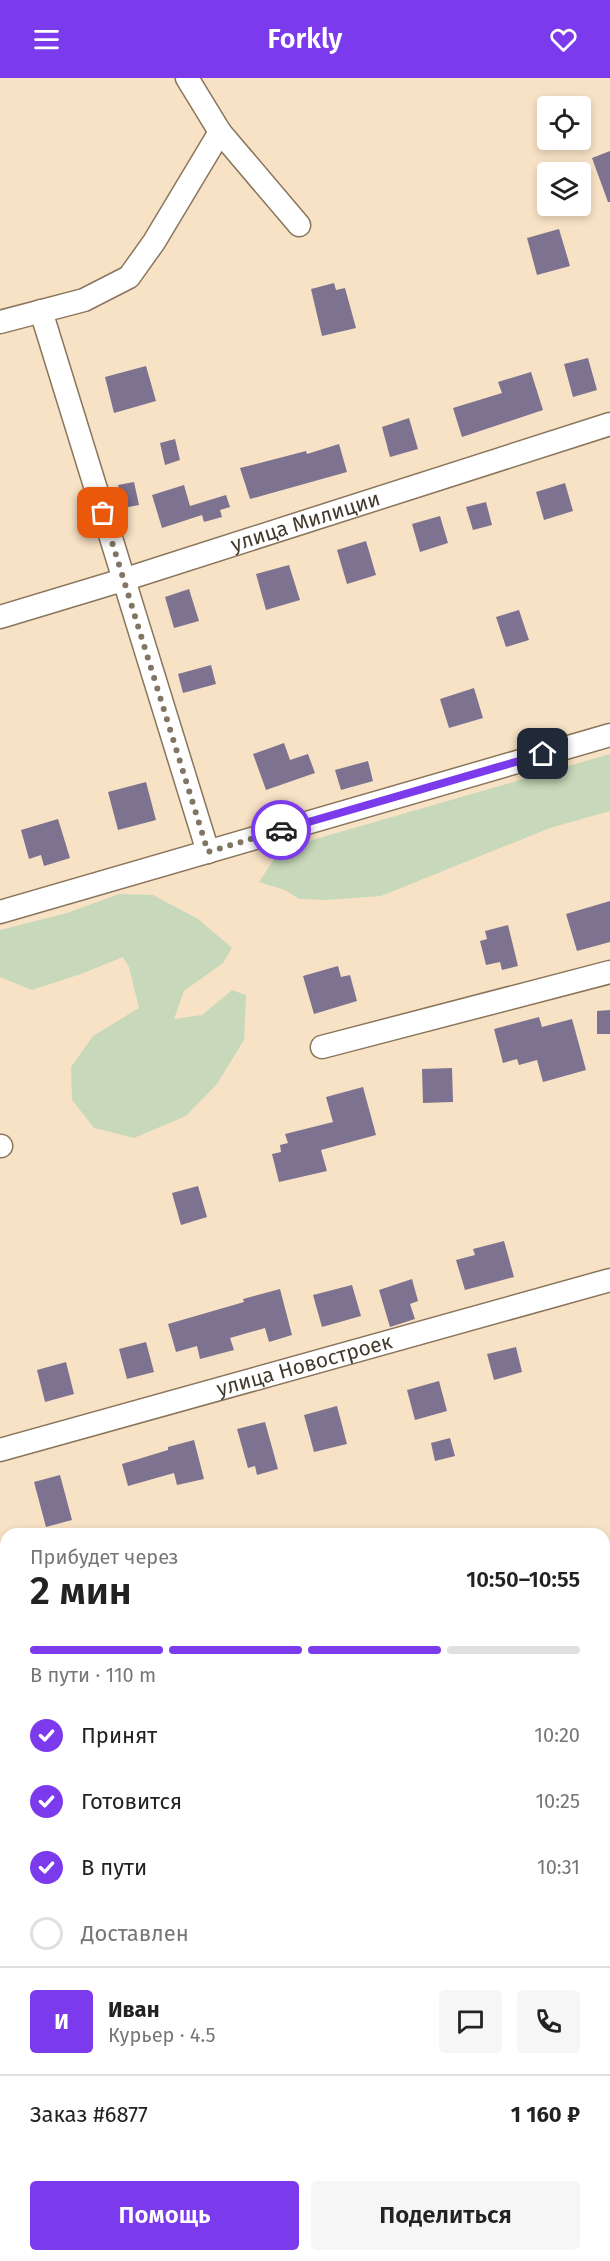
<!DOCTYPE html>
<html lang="ru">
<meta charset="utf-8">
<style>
body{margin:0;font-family:"Fira Sans",sans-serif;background:#f6f6f6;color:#222;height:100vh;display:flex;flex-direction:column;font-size:22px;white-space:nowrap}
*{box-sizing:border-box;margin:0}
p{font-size:20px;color:#767676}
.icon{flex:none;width:33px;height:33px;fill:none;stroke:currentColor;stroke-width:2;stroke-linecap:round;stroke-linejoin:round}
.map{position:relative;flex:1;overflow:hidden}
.details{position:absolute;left:0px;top:1450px;width:610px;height:734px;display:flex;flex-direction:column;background:#fff;border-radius:18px 18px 0 0;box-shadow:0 3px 9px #0003}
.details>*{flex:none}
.buttons{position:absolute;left:537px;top:18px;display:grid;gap:12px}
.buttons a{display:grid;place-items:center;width:54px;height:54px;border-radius:6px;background:#fff;box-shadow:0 3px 9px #0003;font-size:30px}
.pin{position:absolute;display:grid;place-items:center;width:51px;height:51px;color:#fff;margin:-26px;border-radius:12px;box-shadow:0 3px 9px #0006}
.courier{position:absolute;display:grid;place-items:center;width:60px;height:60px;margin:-30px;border:4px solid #7c3aed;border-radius:50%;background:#fff;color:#222;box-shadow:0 2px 8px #0007}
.overview em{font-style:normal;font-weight:600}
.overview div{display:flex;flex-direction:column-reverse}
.overview{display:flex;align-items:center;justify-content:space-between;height:102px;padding:0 30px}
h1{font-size:39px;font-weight:600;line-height:45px}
.bar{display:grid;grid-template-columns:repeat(4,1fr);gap:9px 6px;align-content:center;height:72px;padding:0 30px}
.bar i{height:8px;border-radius:4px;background:#e0e0e0}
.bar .selected{background:#7c3aed}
.bar p{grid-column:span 4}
.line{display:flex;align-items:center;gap:15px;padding:0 30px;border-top:2px solid #e0e0e0}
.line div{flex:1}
.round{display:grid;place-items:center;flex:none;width:63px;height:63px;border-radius:6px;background:#f6f6f6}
ol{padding:0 30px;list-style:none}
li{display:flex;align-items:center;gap:18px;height:66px}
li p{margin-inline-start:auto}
li .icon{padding:6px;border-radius:50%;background:#7c3aed;color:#fff;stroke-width:4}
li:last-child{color:#767676}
li i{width:33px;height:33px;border:3px solid #e0e0e0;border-radius:50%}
.cta{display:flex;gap:12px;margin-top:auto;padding:12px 30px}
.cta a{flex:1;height:69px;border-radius:6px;background:#7c3aed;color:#fff;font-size:24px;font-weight:600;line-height:69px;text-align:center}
.cta a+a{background:#f6f6f6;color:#222}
header{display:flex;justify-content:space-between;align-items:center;height:78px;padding:0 30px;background:#7c3aed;color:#fff;font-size:27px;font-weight:600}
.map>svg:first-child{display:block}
.green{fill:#c7d9ba}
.building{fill:#7d728f}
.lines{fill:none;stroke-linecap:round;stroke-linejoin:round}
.minor-casing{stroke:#89755b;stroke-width:25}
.minor{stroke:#fff;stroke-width:22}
.done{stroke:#827563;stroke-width:6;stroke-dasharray:0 10.8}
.route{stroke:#7c3aed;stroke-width:8}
.labels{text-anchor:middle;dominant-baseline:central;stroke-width:6;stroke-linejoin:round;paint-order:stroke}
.street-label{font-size:21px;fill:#433a2e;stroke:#f8e2c5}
</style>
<header><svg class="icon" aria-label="menu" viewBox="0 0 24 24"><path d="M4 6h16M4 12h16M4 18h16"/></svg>Forkly<svg class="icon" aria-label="heart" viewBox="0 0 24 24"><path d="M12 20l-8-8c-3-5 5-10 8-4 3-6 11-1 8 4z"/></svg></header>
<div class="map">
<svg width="610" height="2183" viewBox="0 0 610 2183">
<rect width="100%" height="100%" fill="#f8e2c5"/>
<path class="green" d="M610,676V733L550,750L381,818L325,822L299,821L285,812L259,804L281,771Z
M119,816L153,817L198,841L232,870L223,885L184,913L174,941L202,937L232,912L246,917L244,962L217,1006L186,1038L134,1060L94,1050L72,1022L71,989L93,958L139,930L129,889L123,879L81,896L32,912L0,899V852L67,835Z
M610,1854V2183H499L501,2178H604V1859Z"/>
<path class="building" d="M610,73V124H608L592,80Z
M559,151L570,188L537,197L527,160Z
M334,205L336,212L345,210L356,250L322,258L311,211Z
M588,280L597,312L573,319L564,286Z
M146,288L156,323L114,335L105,299Z
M531,294L543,332L462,359L453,330L502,315L498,304Z
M409,340L418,371L390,379L382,349Z
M175,361L180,382L165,387L160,365Z
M339,366L347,394L250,421L240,390L306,373L307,376Z
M134,404L139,427L123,430L118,407Z
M565,405L573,433L544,442L536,414Z
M184,407L190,428L226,417L230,429L220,432L222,439L204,444L202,437L162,450L152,417Z
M486,424L492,447L473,452L466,429Z
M440,438L448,465L420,474L412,446Z
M366,463L376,497L347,506L337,472Z
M289,487L300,522L266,532L256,496Z
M189,511L199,543L174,550L165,519Z
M519,532L529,562L506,569L496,539Z
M211,587L216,606L183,615L178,596Z
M474,610L483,640L449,650L440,621Z
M284,665L290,682L308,676L315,695L266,712L253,676Z
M368,683L373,703L341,712L335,692Z
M146,704L156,742L118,752L108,714Z
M58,741L70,780L44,788L41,777L29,781L21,752Z
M610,823V864L577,873L566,836Z
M508,847L518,888L502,892L500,884L486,887L480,863L487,861L485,853Z
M338,888L341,899L350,897L357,923L314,936L303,898Z
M610,932V956H597V933Z
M539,939L542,949L572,941L586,992L543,1004L537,982L519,987L517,981L503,985L494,951Z
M452,990L453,1024L423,1025L422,991Z
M363,1009L376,1057L321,1072L327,1093L279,1104L272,1076L281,1074L280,1067L288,1065L285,1056L333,1044L326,1019Z
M198,1108L207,1139L181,1147L172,1115Z
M504,1163L514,1199L465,1212L456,1182L475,1177L473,1171Z
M412,1201L418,1223L410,1226L415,1241L390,1249L379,1212Z
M352,1207L361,1238L322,1249L313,1217Z
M280,1211L292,1257L269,1264L265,1250L230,1260L234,1272L200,1281L197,1268L176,1274L168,1246L244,1224L243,1221Z
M146,1264L154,1294L127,1301L119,1271Z
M516,1269L522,1294L494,1302L487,1276Z
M66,1284L74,1316L45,1324L37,1292Z
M439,1303L447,1333L415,1342L407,1312Z
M337,1328L347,1366L314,1374L304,1337Z
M265,1344L278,1391L257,1397L255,1388L248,1390L237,1351Z
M450,1360L455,1378L435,1383L431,1365Z
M194,1362L204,1401L177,1407L174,1395L128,1408L122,1386L168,1372V1369Z
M60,1397L72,1442L46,1449L34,1404Z"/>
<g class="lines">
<g class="minor-casing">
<g id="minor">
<path d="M187,0L220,54L299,147"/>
<path d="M41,233L208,774"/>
<path d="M0,244L84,222L129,199L154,164L220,54"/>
<path id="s1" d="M0,539L126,501L610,346"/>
<path d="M0,834L610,657"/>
<path d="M322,969L610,894"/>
<path d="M0,1068H1"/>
<path id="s2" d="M0,1372L610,1202"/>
<path d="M604,1529L610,1528"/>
<path d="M0,1699L6,1698"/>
<path d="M604,1768L610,1752"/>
<path d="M604,1840L610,1841"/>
<path d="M0,2019L6,2018"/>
</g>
</g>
<use href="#minor" class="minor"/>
</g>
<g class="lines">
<path class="done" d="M103,435L208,774L281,752"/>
<path class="route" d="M281,752L543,676"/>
</g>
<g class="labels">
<g class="street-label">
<text stroke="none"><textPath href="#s1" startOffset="320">улица Милиции</textPath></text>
<text stroke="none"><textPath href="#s2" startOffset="316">улица Новостроек</textPath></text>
</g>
</g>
</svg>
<div class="buttons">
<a><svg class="icon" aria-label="locate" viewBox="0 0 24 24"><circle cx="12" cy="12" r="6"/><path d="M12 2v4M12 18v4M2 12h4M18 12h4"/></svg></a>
<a><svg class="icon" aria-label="layers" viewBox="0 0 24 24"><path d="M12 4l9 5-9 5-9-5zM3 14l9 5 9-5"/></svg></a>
</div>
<div class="pin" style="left:103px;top:435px;background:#ea580c"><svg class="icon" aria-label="bag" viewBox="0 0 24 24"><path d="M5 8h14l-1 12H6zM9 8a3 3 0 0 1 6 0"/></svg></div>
<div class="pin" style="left:543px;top:676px;background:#1f2937"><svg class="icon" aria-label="home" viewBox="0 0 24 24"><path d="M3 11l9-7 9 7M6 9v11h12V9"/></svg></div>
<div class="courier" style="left:281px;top:752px"><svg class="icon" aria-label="car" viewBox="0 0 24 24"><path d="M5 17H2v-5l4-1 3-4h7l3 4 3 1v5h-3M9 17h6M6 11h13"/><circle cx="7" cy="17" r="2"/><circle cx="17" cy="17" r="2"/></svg></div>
<section class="details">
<div class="overview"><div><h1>2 мин</h1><p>Прибудет через</p></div><em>10:50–10:55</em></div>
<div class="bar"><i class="selected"></i><i class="selected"></i><i class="selected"></i><i></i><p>В пути · 110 m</p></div>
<ol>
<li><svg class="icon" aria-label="check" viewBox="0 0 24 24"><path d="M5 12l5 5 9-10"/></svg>Принят<p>10:20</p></li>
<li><svg class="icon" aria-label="check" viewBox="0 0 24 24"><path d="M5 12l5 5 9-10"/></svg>Готовится<p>10:25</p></li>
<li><svg class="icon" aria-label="check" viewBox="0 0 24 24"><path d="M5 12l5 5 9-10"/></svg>В пути<p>10:31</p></li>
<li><i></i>Доставлен</li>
</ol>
<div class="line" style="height:108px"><b class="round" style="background:#7c3aed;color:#fff">И</b><div><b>Иван</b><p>Курьер · 4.5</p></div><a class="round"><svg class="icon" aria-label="chat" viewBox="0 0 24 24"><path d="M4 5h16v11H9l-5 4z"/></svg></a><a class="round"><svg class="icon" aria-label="phone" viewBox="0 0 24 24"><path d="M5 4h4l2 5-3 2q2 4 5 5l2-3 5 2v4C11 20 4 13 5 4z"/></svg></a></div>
<div class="line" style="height:78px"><div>Заказ #6877</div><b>1 160 ₽</b></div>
<div class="cta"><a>Помощь</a><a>Поделиться</a></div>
</section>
</div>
